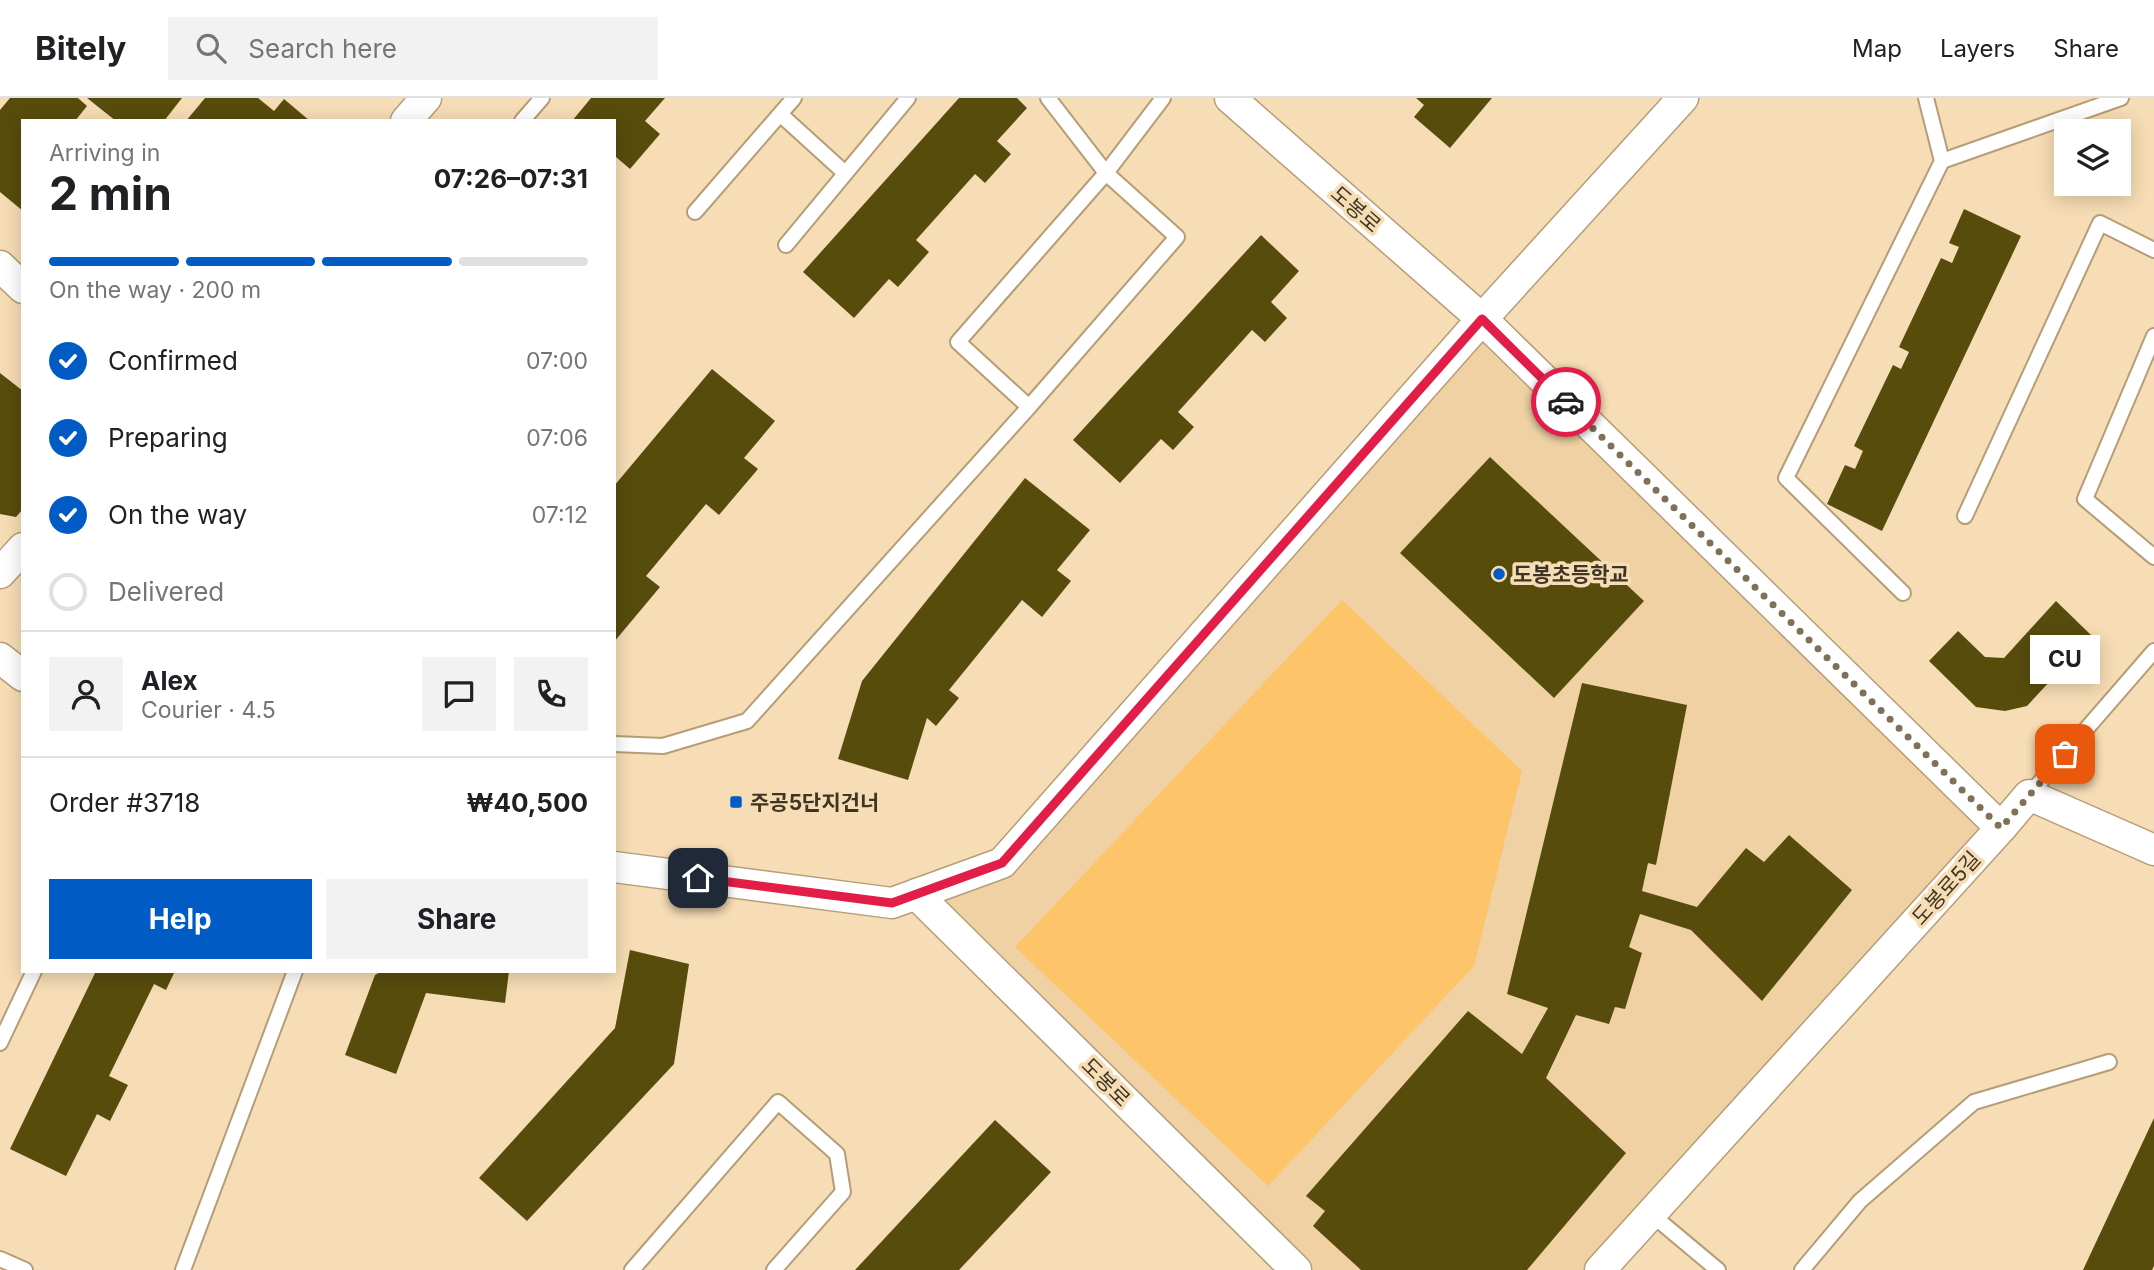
<!DOCTYPE html>
<meta charset="utf-8">
<style>
body{margin:0;font-family:Inter,"Noto Sans KR",sans-serif;background:#f2f2f2;color:#202124;height:100vh;display:flex;flex-direction:column;font-size:26px;white-space:nowrap}
*{box-sizing:border-box;margin:0}
p{font-size:23px;color:#757577}
.icon{flex:none;width:38px;height:38px;fill:none;stroke:currentColor;stroke-width:2;stroke-linecap:round;stroke-linejoin:round}
.map{position:relative;flex:1;overflow:hidden}
.panel{position:absolute;left:21px;top:21px;width:595px;height:854px;display:flex;flex-direction:column;background:#fff;border-radius:0px;box-shadow:0 4px 18px #0003}
.panel>*{flex:none}
.fabs{position:absolute;left:2054px;top:21px;display:grid;gap:14px}
.fabs a{display:grid;place-items:center;width:77px;height:77px;border-radius:0px;background:#fff;box-shadow:0 4px 18px #0003;font-size:35px}
.pin{position:absolute;display:grid;place-items:center;width:60px;height:60px;color:#fff;margin:-30px;border-radius:14px;box-shadow:0 4px 10px #0006}
.courier{position:absolute;display:grid;place-items:center;width:70px;height:70px;margin:-35px;border:5px solid #e11d48;border-radius:50%;background:#fff;color:#222;box-shadow:0 2px 9px #0007}
.bubble{position:absolute;height:49px;border-radius:0px;background:#fff;box-shadow:0 4px 18px #0003;font-size:23px;font-weight:700;line-height:49px;text-align:center}
.overview em{font-style:normal;font-weight:700}
.overview div{display:flex;flex-direction:column-reverse}
.overview{display:flex;align-items:center;justify-content:space-between;height:119px;padding:0 28px}
h1{font-size:46px;font-weight:700;line-height:52px}
.bar{display:grid;grid-template-columns:repeat(4,1fr);gap:10px 7px;align-content:center;height:84px;padding:0 28px}
.bar i{height:9px;border-radius:5px;background:#e0e0e0}
.bar .current{background:#005cc4}
.bar p{grid-column:span 4}
.line{display:flex;align-items:center;gap:18px;padding:0 28px;border-top:2px solid #e0e0e0}
.line div{flex:1}
.round{display:grid;place-items:center;flex:none;width:74px;height:74px;border-radius:0px;background:#f2f2f2}
ol{padding:0 28px;list-style:none}
li{display:flex;align-items:center;gap:21px;height:77px}
li p{margin-inline-start:auto}
li .icon{padding:7px;border-radius:50%;background:#005cc4;color:#fff;stroke-width:4}
li:last-child{color:#757577}
li i{width:38px;height:38px;border:4px solid #e0e0e0;border-radius:50%}
.cta{display:flex;gap:14px;margin-top:auto;padding:14px 28px}
.cta a{flex:1;height:80px;border-radius:0px;background:#005cc4;color:#fff;font-size:28px;font-weight:700;line-height:80px;text-align:center}
.cta a+a{background:#f2f2f2;color:#202124}
header{display:flex;align-items:center;gap:42px;box-sizing:border-box;height:98px;padding:0 35px;background:#fff;border-bottom:2px solid #e0e0e0}
header strong{font-size:33px}
nav{display:flex;gap:38px;margin-inline-start:auto;font-size:24px}
.search{width:490px;height:63px;background:#f2f2f2;display:flex;align-items:center;gap:18px;box-sizing:border-box;padding:0 24px;border-radius:0px;color:#757577;font-size:26px}
.map>svg:first-child{display:block}
.built{fill:#efd1a3}
.green{fill:#fdc469}
.building{fill:#584c0d}
.lines{fill:none;stroke-linecap:round;stroke-linejoin:round}
.lane-casing{stroke:#b69d77;stroke-width:18}
.street-casing{stroke:#b69d77;stroke-width:33}
.lane{stroke:#fff;stroke-width:14}
.street{stroke:#fff;stroke-width:30}
.done{stroke:#7f7057;stroke-width:7;stroke-dasharray:0 12.6}
.route{stroke:#e11d48;stroke-width:9}
.poi-dot{fill:#005cc4;stroke:#f7ddb5;stroke-width:2.5}
.labels{text-anchor:middle;dominant-baseline:central;stroke-width:7;stroke-linejoin:round;paint-order:stroke}
.street-label{font-size:21px;fill:#3f3525;stroke:#f7ddb5}
.poi-label{font-size:21px;font-weight:bold;fill:#3f3525;stroke:#f7ddb5;text-anchor:start}
</style>
<header>
<strong>Bitely</strong>
<div class="search"><svg class="icon" aria-label="search" viewBox="0 0 24 24"><circle cx="10" cy="10" r="6"/><path d="M15 15l6 6"/></svg>Search here</div>
<nav><a>Map</a><a>Layers</a><a>Share</a></nav>
</header>
<div class="map">
<svg width="2154" height="1172" viewBox="0 0 2154 1172">
<rect width="100%" height="100%" fill="#f7ddb5"/>
<path class="built" d="M1482,221L2001,730L1600,1172H1296L916,796L1002,765Z"/>
<path class="green" d="M1342,502L1522,673L1474,868L1268,1088L1015,849Z"/>
<path class="building" d="M10,0H78L87,8L75,23H23V113L0,94V12Z
M87,0H182L164,23H116Z
M205,0H258L274,13L284,1L310,23H186Z
M591,0H665L645,23L660,36L630,71L616,59L614,61V23H572Z
M959,0H1017L1027,10L997,43L1011,56L985,85L975,76L916,142L929,154L898,189L889,181L854,220L803,174Z
M1416,0H1492L1450,50L1414,19L1424,7Z
M1964,111L2021,138L1882,433L1827,406L1845,367L1855,371L1863,353L1854,348L1893,267L1901,271L1909,254L1899,249L1941,160L1952,165L1959,149L1949,145Z
M1261,137L1299,173L1271,204L1287,220L1265,244L1252,232L1178,314L1194,329L1173,352L1161,341L1120,385L1073,342Z
M712,271L775,323L744,360L758,371L719,417L706,406L646,478L660,489L614,544V388Z
M0,275L23,293V411L16,419L0,416Z
M1490,359L1644,503L1554,600L1400,455Z
M1025,380L1090,432L1057,472L1071,483L1042,519L1022,502L949,592L959,600L936,628L927,620L908,682L838,661L862,583Z
M2056,503L2092,538L2027,608L2005,613L1976,609L1929,563L1958,533L1985,559L2004,560Z
M1582,585L1687,607L1656,767L1648,765L1642,793L1697,809L1746,750L1764,764L1789,737L1852,792L1762,903L1691,832L1640,816L1629,849L1642,855L1625,911L1615,909L1609,926L1576,917L1546,980L1626,1055L1527,1172H1361L1313,1128L1325,1113L1306,1098L1468,913L1522,956L1548,910L1507,896Z
M630,852L689,866L674,966L527,1123L479,1080L615,930Z
M96,873H175L166,892L154,886L109,978L128,987L110,1023L97,1016L66,1078L10,1051Z
M382,873H509L505,905L426,895L396,976L345,957L375,877Z
M2154,1020V1168L2152,1172H2083Z
M995,1022L1051,1074L959,1172H855Z"/>
<g class="lines">
<g class="lane-casing">
<path id="lane" d="M1926,0L1942,63
M780,16L845,75
M522,23L542,0
M695,114L794,0
M786,147L908,0
M2154,238L2085,401L2154,459
M1029,309L1177,139L1106,75L1048,0
M1965,418L2100,125L2154,152
M1903,495L1786,380L1942,63L2121,0
M614,646L663,648L747,623L1029,309L958,244L1106,75L1163,0
M2029,697L2154,553
M0,945L34,873
M1651,1116L1718,1172
M0,1161L25,1172
M183,1172L295,873
M632,1172L778,1004L837,1056L843,1094L774,1172
M1802,1172L1860,1103L1974,1004L2109,964"/>
</g>
<g class="street-casing">
<path id="street" d="M1230,0L1482,221L2001,730L1600,1172
M406,23L426,0
M0,168L23,190
M0,475L23,450
M0,560L23,578
M2001,730L2029,697L2154,752
M614,769L892,805L1002,765L1482,221L1683,0
M916,796L1296,1172"/>
</g>
<use href="#lane" class="lane"/>
<use href="#street" class="street"/>
</g>
<g class="lines">
<path class="done" d="M1566,304L2001,730L2065,656"/>
<path class="route" d="M698,780L892,805L1002,765L1482,221L1566,304"/>
</g>
<g class="poi-dot">
<circle cx="1499" cy="476" r="7"/>
<rect x="729" y="697" width="14" height="14" rx="3.5"/>
</g>
<g class="labels">
<g class="street-label">
<text transform="translate(1356 111) rotate(41)">도봉로</text>
<text transform="translate(1946 790) rotate(-48)">도봉로5길</text>
<text transform="translate(1106 984) rotate(45)">도봉로</text>
</g>
<g class="poi-label">
<text x="1513" y="476">도봉초등학교</text>
<text x="750" y="704">주공5단지건너</text>
</g>
</g>
</svg>
<div class="fabs">
<a><svg class="icon" aria-label="layers" viewBox="0 0 24 24"><path d="M12 4l9 5-9 5-9-5zM3 14l9 5 9-5"/></svg></a>
</div>
<div class="pin" style="left:2065px;top:656px;background:#ea580c"><svg class="icon" aria-label="bag" viewBox="0 0 24 24"><path d="M5 8h14l-1 12H6zM9 8a3 3 0 0 1 6 0"/></svg></div>
<div class="pin" style="left:698px;top:780px;background:#1f2937"><svg class="icon" aria-label="home" viewBox="0 0 24 24"><path d="M3 11l9-7 9 7M6 9v11h12V9"/></svg></div>
<div class="courier" style="left:1566px;top:304px"><svg class="icon" aria-label="car" viewBox="0 0 24 24"><path d="M5 17H2v-5l4-1 3-4h7l3 4 3 1v5h-3M9 17h6M6 11h13"/><circle cx="7" cy="17" r="2"/><circle cx="17" cy="17" r="2"/></svg></div>
<div class="bubble" style="left:2030px;top:537px;width:70px">CU</div>
<section class="panel">
<div class="overview"><div><h1>2 min</h1><p>Arriving in</p></div><em>07:26–07:31</em></div>
<div class="bar"><i class="current"></i><i class="current"></i><i class="current"></i><i></i><p>On the way · 200 m</p></div>
<ol>
<li><svg class="icon" aria-label="check" viewBox="0 0 24 24"><path d="M5 12l5 5 9-10"/></svg>Confirmed<p>07:00</p></li>
<li><svg class="icon" aria-label="check" viewBox="0 0 24 24"><path d="M5 12l5 5 9-10"/></svg>Preparing<p>07:06</p></li>
<li><svg class="icon" aria-label="check" viewBox="0 0 24 24"><path d="M5 12l5 5 9-10"/></svg>On the way<p>07:12</p></li>
<li><i></i>Delivered</li>
</ol>
<div class="line" style="height:126px"><a class="round"><svg class="icon" aria-label="person" viewBox="0 0 24 24"><circle cx="12" cy="8" r="4"/><path d="M4 21q1-7 8-7t8 7"/></svg></a><div><b>Alex</b><p>Courier · 4.5</p></div><a class="round"><svg class="icon" aria-label="chat" viewBox="0 0 24 24"><path d="M4 5h16v11H9l-5 4z"/></svg></a><a class="round"><svg class="icon" aria-label="phone" viewBox="0 0 24 24"><path d="M5 4h4l2 5-3 2q2 4 5 5l2-3 5 2v4C11 20 4 13 5 4z"/></svg></a></div>
<div class="line" style="height:91px"><div>Order #3718</div><b>₩40,500</b></div>
<div class="cta"><a>Help</a><a>Share</a></div>
</section>
</div>
